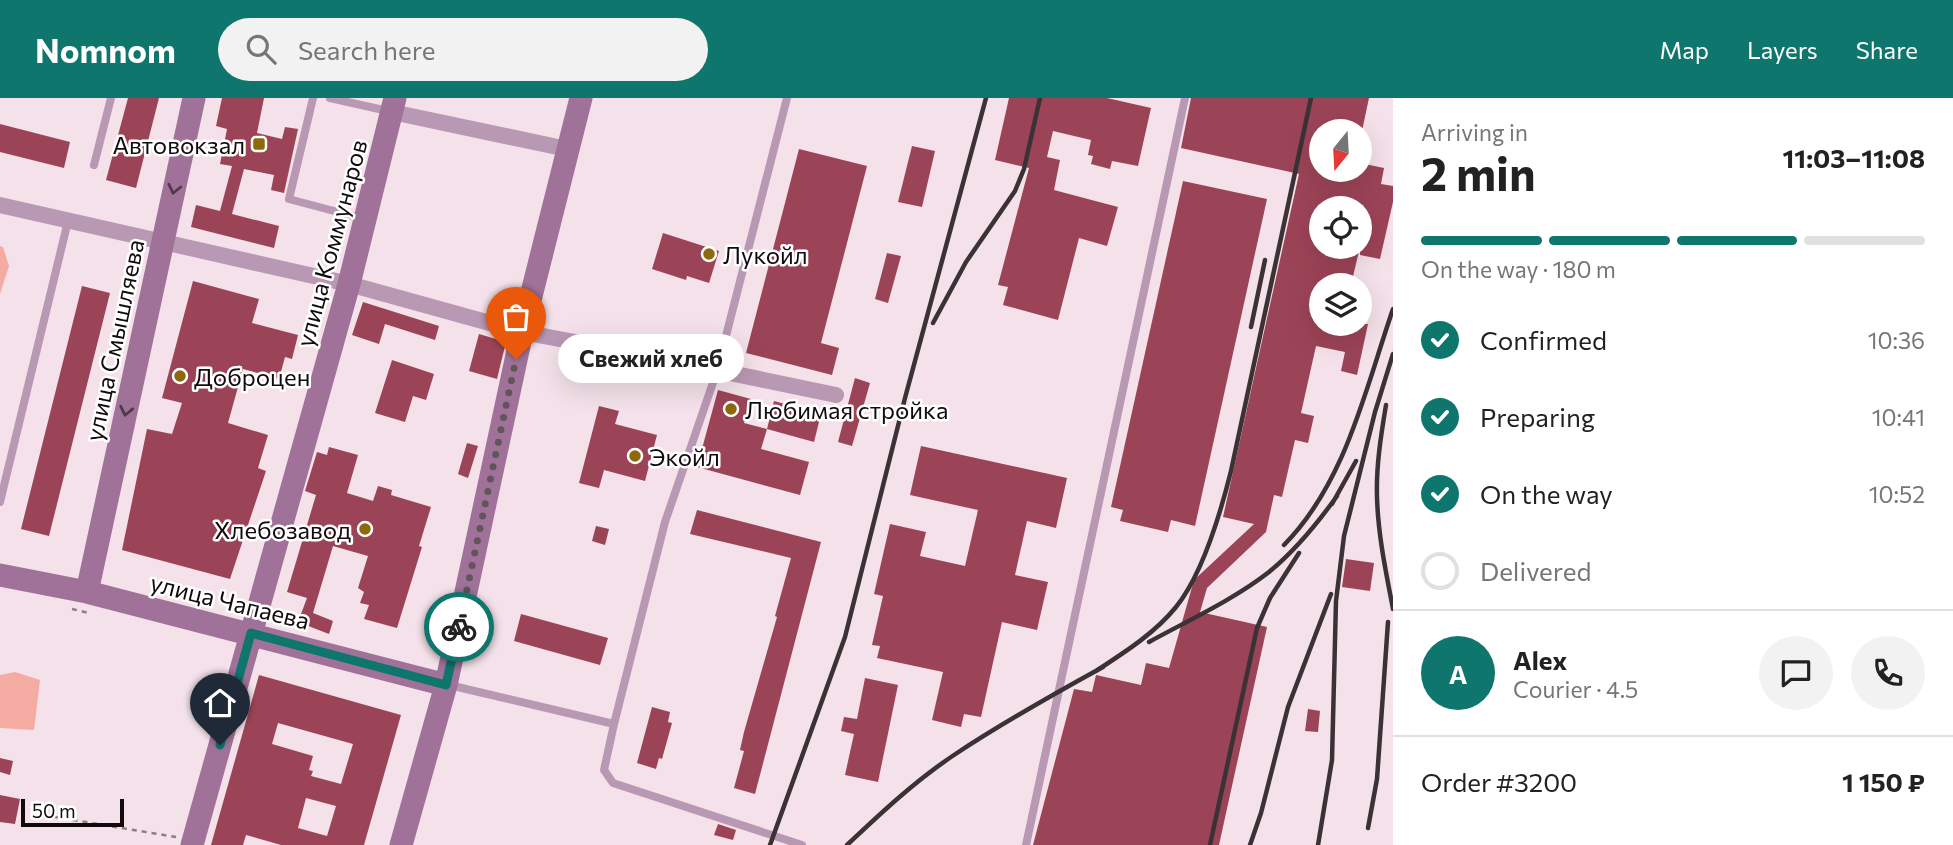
<!DOCTYPE html>
<meta charset="utf-8">
<style>
body{margin:0;font-family:Commissioner,sans-serif;background:#f2f2f2;color:#222;height:100vh;display:flex;flex-direction:column;font-size:26px;white-space:nowrap}
*{box-sizing:border-box;margin:0}
p{font-size:23px;color:#767676}
.icon{flex:none;width:38px;height:38px;fill:none;stroke:currentColor;stroke-width:2;stroke-linecap:round;stroke-linejoin:round}
.map{position:relative;flex:1;overflow:hidden}
.panel{display:flex;flex-direction:column;background:#fff;width:560px}
.panel>*{flex:none}
.needle{width:46px;rotate:198deg}
.tools{position:absolute;left:1309px;top:21px;display:grid;gap:14px}
.tools a{display:grid;place-items:center;width:63px;height:63px;border-radius:50%;background:#fff;box-shadow:0 7px 28px #0002;font-size:35px}
.scale{position:absolute;left:21px;bottom:18px;width:103px;box-sizing:border-box;padding-left:7px;border:4px solid #110b0d;border-top:0;font-size:19px;line-height:24px;white-space:nowrap;color:#110b0d;-webkit-text-stroke:5px #fff;paint-order:stroke}
.pin{position:absolute;display:grid;place-items:center;width:60px;height:60px;color:#fff;margin:-72px -30px;border-radius:50% 50% 50% 0;rotate:-45deg;box-shadow:0 0 7px #0007}
.pin .icon{rotate:45deg}
.courier{position:absolute;display:grid;place-items:center;width:70px;height:70px;margin:-35px;border:5px solid #0f766e;border-radius:50%;background:#fff;color:#222;box-shadow:0 2px 9px #0007}
.bubble{position:absolute;height:49px;border-radius:24px;background:#fff;box-shadow:0 7px 28px #0002;font-size:23px;font-weight:700;line-height:49px;text-align:center}
.summary em{font-style:normal;font-weight:700}
.summary div{display:flex;flex-direction:column-reverse}
.summary{display:flex;align-items:center;justify-content:space-between;height:119px;padding:0 28px}
h1{font-size:46px;font-weight:700;line-height:52px}
.bar{display:grid;grid-template-columns:repeat(4,1fr);gap:10px 7px;align-content:center;height:84px;padding:0 28px}
.bar i{height:9px;border-radius:5px;background:#e0e0e0}
.bar .active{background:#0f766e}
.bar p{grid-column:span 4}
.line{display:flex;align-items:center;gap:18px;padding:0 28px;border-top:2px solid #e0e0e0}
.line div{flex:1}
.round{display:grid;place-items:center;flex:none;width:74px;height:74px;border-radius:37px;background:#f2f2f2}
ol{padding:0 28px;list-style:none}
li{display:flex;align-items:center;gap:21px;height:77px}
li p{margin-inline-start:auto}
li .icon{padding:7px;border-radius:50%;background:#0f766e;color:#fff;stroke-width:4}
li:last-child{color:#767676}
li i{width:38px;height:38px;border:4px solid #e0e0e0;border-radius:50%}
header{display:flex;align-items:center;gap:42px;box-sizing:border-box;height:98px;padding:0 35px;background:#0f766e;color:#fff}
header strong{font-size:33px}
nav{display:flex;gap:38px;margin-inline-start:auto;font-size:24px}
.search{width:490px;height:63px;background:#f2f2f2;display:flex;align-items:center;gap:18px;box-sizing:border-box;padding:0 24px;border-radius:38px;color:#767676;font-size:26px}
main{display:flex;flex:1;min-height:0}
.map>svg:first-child{display:block}
.green{fill:#f4aba2}
.building{fill:#9c4457;fill-rule:evenodd}
.lines{fill:none;stroke-linecap:round;stroke-linejoin:round}
.path{stroke:#8b7e84;stroke-width:2.5;stroke-dasharray:5 5;stroke-linecap:butt}
.lane{stroke:#b998b3;stroke-width:8}
.street{stroke:#b998b3;stroke-width:16}
.secondary{stroke:#a07299;stroke-width:23}
.rail{stroke:#3b3236;stroke-width:4.5}
.oneway{stroke:#51394c}
.done{stroke:#60565a;stroke-width:7;stroke-dasharray:0 12.6}
.route{stroke:#0f766e;stroke-width:9}
.poi-dot{fill:#8e680c;stroke:#fff;stroke-width:2.5}
.labels{text-anchor:middle;dominant-baseline:central;stroke-width:5;stroke-linejoin:round;paint-order:stroke}
.poi-label{font-size:24px;fill:#110b0d;stroke:#fff;text-anchor:start}
.street-label{font-size:24px;fill:#110b0d;stroke:#fff}
</style>
<header>
<strong>Nomnom</strong>
<div class="search"><svg class="icon" aria-label="search" viewBox="0 0 24 24"><circle cx="10" cy="10" r="6"/><path d="M15 15l6 6"/></svg>Search here</div>
<nav><a>Map</a><a>Layers</a><a>Share</a></nav>
</header>
<main>
<div class="map">
<svg width="1393" height="747" viewBox="0 0 1393 747">
<rect width="100%" height="100%" fill="#f4e1e9"/>
<path class="green" d="M0,148L3,149L9,168L0,196Z
M15,574L40,582L34,632L0,630V577Z"/>
<path class="building" d="M128,0H159L136,90L106,82Z
M222,0H264L257,35L282,41L285,29L298,31L284,95L271,92L274,77L244,71L232,116L279,128L274,150L191,129L196,107L220,113L232,68L220,66L227,31L216,28Z
M1009,0H1107L1151,10L1138,68L1112,63L1110,71L1091,66L1093,58L1088,57L1091,42L1053,33L1047,59L1060,62L1054,92L1118,109L1107,148L1079,140L1058,222L1003,207L1008,189L998,187L1029,70L995,62Z
M1191,0H1369L1362,33H1321V72H1360V65L1384,70L1381,86L1393,88V104L1380,161L1360,157V110H1321V149H1360L1351,187H1321V226H1368L1357,277L1341,273L1345,254L1316,248L1301,315L1314,318L1308,345L1295,342L1282,399L1274,397L1266,434L1207,490L1200,514L1267,529L1219,747H1033L1074,591L1092,594L1096,577L1141,587L1146,565L1169,570L1194,482L1254,426L1223,419L1299,76L1181,50Z
M0,26L70,44L64,70L0,54Z
M912,48L935,53L922,109L898,104Z
M799,51L867,68L821,245L839,250L832,277L746,255Z
M1183,83L1267,101L1195,428L1171,422L1168,434L1120,423L1123,412L1111,409Z
M663,135L719,153L709,185L687,178L686,182L652,171Z
M887,155L901,158L888,205L875,201Z
M193,183L259,201L252,225L298,237L292,261L285,259L279,281L243,271L228,325L268,337L258,370L266,373L230,481L122,452L147,331L172,336L182,305L162,300Z
M82,188L110,195L49,438L21,431Z
M363,204L439,228L435,242L385,226L379,246L352,237Z
M479,236L506,244L497,281L469,273Z
M392,262L434,276L426,302L413,298L405,324L375,315Z
M855,280L870,285L852,348L838,344Z
M718,292L751,301L744,325L767,331L761,351L809,364L800,397L697,369Z
M774,303L821,316L814,344L767,331Z
M599,308L619,313L615,326L657,337L645,383L604,372L599,390L579,385Z
M467,345L478,348L468,380L458,376Z
M921,348L1067,380L1056,430L1027,423L1015,477L1048,484L1037,532L1002,524L981,619L964,616L961,629L932,622L943,574L877,560L880,548L872,547L883,498L874,496L890,426L926,434L920,458L965,468L978,412L910,397Z
M329,349L358,357L347,395L373,403L378,388L392,392L391,397L431,409L419,448L422,449L397,530L364,521L369,507L360,505L364,494L358,490L368,458L333,448L313,515L333,523L329,536L298,524L307,500L287,494L316,397L305,393L317,354L327,357Z
M697,412L821,444L755,696L734,690L744,653L740,652L744,634L777,519L775,518L791,460L690,436Z
M596,428L609,431L605,447L592,443Z
M1346,461L1374,465L1370,493L1342,489Z
M521,516L608,540L600,567L514,543Z
M259,577L401,617L364,747H281L246,737L243,747H211ZM278,625L353,646L341,686L311,678L313,673L309,672L313,658L272,646ZM306,700L336,708L327,738L298,730Z
M865,580L898,587L878,684L845,677L854,636L841,633L844,619L857,621Z
M652,609L670,614L668,624L672,625L662,661L659,660L656,671L637,665Z
M1308,611L1320,613L1318,634L1305,633Z
M0,660L13,663L10,677L0,674Z
M0,697L20,701L15,726L0,724Z
M718,726L736,732L733,742L714,737Z"/>
<g class="lines">
<path class="path" d="M72,511L89,515
M43,717L176,739"/>
<path class="lane" d="M313,0L289,101L364,121
M330,0L388,13
M94,67L111,0
M0,404L68,123
M449,587L614,626L665,424L717,273L787,0
M614,626L604,672L613,685L802,747
M1026,747L1185,0"/>
<path class="street" d="M392,14L567,51
M0,107L349,186L522,234L644,257L836,297"/>
<path class="secondary" d="M0,477L87,494L446,587
M87,494L194,0
M192,747L349,186L395,0
M401,747L446,587L522,234L581,0"/>
<path class="rail" d="M933,225L966,164L1015,93L1024,71L1040,0
M1251,229L1265,162
M1386,307C1381,337 1376,368 1377,399C1378,437 1386,474 1393,511
M1332,406L1356,363
M1284,447C1346,384 1365,292 1393,211
M1149,544C1189,522 1233,502 1269,474C1296,452 1317,426 1337,398
M1096,573C1125,554 1155,535 1176,509C1202,477 1221,413 1231,373L1311,0
M1368,730L1377,681L1388,524
M770,747L845,539L905,300L986,0
M847,747C881,715 915,683 954,657C1002,625 1052,597 1103,569
M1210,747L1257,530L1270,500L1299,455
M1250,747L1261,715L1288,609L1331,496
M1318,747L1332,662L1336,503L1344,438L1375,314L1393,256"/>
</g>
<defs><path id="oneway-chevron" d="M-2-3.5L2.5 0L-2 3.5" fill="none" stroke-width="1.6" stroke-linecap="round" stroke-linejoin="round" transform="scale(1.75)"/></defs>
<g class="oneway">
<use href="#oneway-chevron" transform="translate(174 91) rotate(103)"/>
<use href="#oneway-chevron" transform="translate(126 313) rotate(102)"/>
</g>
<g class="lines">
<path class="done" d="M459,529L516,261"/>
<path class="route" d="M220,647L251,535L446,587L459,529"/>
</g>
<g class="poi-dot">
<rect x="252" y="39" width="14" height="14" rx="3.5"/>
<circle cx="709" cy="156" r="7"/>
<circle cx="180" cy="278" r="7"/>
<circle cx="731" cy="311" r="7"/>
<circle cx="635" cy="358" r="7"/>
<circle cx="365" cy="431" r="7"/>
</g>
<g class="labels">
<g class="poi-label">
<text x="245" y="46" text-anchor="end">Автовокзал</text>
<text x="723" y="156">Лукойл</text>
<text x="194" y="278">Доброцен</text>
<text x="745" y="311">Любимая стройка</text>
<text x="649" y="358">Экойл</text>
<text x="351" y="431" text-anchor="end">Хлебозавод</text>
</g>
<g class="street-label">
<text transform="translate(331 145) rotate(-75)">улица Коммунаров</text>
<text transform="translate(114 242) rotate(-78)">улица Смышляева</text>
<text transform="translate(230 503) rotate(14)">улица Чапаева</text>
</g>
</g>
</svg>
<div class="tools">
<a><svg class="needle" viewBox="-14 -14 28 28"><path d="M0-13l5 13h-10z" fill="#e53935"/><path d="M0 13l5-13h-10z" fill="#767676"/></svg></a>
<a><svg class="icon" aria-label="locate" viewBox="0 0 24 24"><circle cx="12" cy="12" r="6"/><path d="M12 2v4M12 18v4M2 12h4M18 12h4"/></svg></a>
<a><svg class="icon" aria-label="layers" viewBox="0 0 24 24"><path d="M12 4l9 5-9 5-9-5zM3 14l9 5 9-5"/></svg></a>
</div>
<div class="scale">50 m</div>
<div class="pin" style="left:516px;top:261px;background:#ea580c"><svg class="icon" aria-label="bag" viewBox="0 0 24 24"><path d="M5 8h14l-1 12H6zM9 8a3 3 0 0 1 6 0"/></svg></div>
<div class="pin" style="left:220px;top:647px;background:#1f2937"><svg class="icon" aria-label="home" viewBox="0 0 24 24"><path d="M3 11l9-7 9 7M6 9v11h12V9"/></svg></div>
<div class="courier" style="left:459px;top:529px"><svg class="icon" aria-label="bike" viewBox="0 0 24 24"><circle cx="6" cy="16" r="4"/><circle cx="18" cy="16" r="4"/><path d="M6 16l4-8h5l3 8M10 8l3 8H6M13 5h3"/></svg></div>
<div class="bubble" style="left:558px;top:236px;width:186px">Свежий хлеб</div>
</div>
<section class="panel">
<div class="summary"><div><h1>2 min</h1><p>Arriving in</p></div><em>11:03–11:08</em></div>
<div class="bar"><i class="active"></i><i class="active"></i><i class="active"></i><i></i><p>On the way · 180 m</p></div>
<ol>
<li><svg class="icon" aria-label="check" viewBox="0 0 24 24"><path d="M5 12l5 5 9-10"/></svg>Confirmed<p>10:36</p></li>
<li><svg class="icon" aria-label="check" viewBox="0 0 24 24"><path d="M5 12l5 5 9-10"/></svg>Preparing<p>10:41</p></li>
<li><svg class="icon" aria-label="check" viewBox="0 0 24 24"><path d="M5 12l5 5 9-10"/></svg>On the way<p>10:52</p></li>
<li><i></i>Delivered</li>
</ol>
<div class="line" style="height:126px"><b class="round" style="background:#0f766e;color:#fff">A</b><div><b>Alex</b><p>Courier · 4.5</p></div><a class="round"><svg class="icon" aria-label="chat" viewBox="0 0 24 24"><path d="M4 5h16v11H9l-5 4z"/></svg></a><a class="round"><svg class="icon" aria-label="phone" viewBox="0 0 24 24"><path d="M5 4h4l2 5-3 2q2 4 5 5l2-3 5 2v4C11 20 4 13 5 4z"/></svg></a></div>
<div class="line" style="height:91px"><div>Order #3200</div><b>1 150 ₽</b></div>
</section>
</main>
